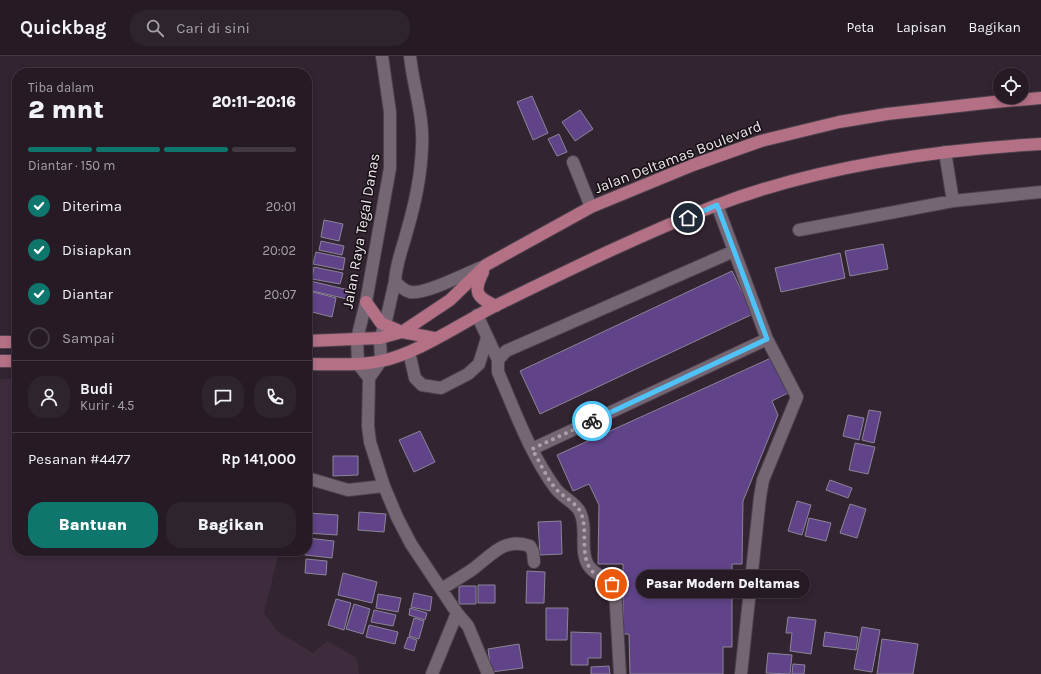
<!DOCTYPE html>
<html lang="id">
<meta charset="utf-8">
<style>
body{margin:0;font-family:Karla,sans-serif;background:#2e242d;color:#f1f3f6;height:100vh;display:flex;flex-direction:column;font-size:15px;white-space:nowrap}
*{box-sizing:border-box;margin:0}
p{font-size:13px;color:#a4a1a7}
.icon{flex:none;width:22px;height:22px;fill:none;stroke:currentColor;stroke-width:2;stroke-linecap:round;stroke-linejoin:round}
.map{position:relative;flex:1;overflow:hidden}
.details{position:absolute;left:12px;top:12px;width:300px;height:488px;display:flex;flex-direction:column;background:#261b25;border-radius:16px;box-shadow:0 2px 6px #0003,0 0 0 1px #423942}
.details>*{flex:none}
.fabs{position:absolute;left:993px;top:12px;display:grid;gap:8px}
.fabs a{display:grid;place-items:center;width:36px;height:36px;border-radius:50%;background:#261b25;box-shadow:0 2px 6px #0003,0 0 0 1px #423942;font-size:20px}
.pin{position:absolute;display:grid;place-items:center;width:34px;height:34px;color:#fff;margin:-17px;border:2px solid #fff;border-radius:50%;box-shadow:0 1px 4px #0007}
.courier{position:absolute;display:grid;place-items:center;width:40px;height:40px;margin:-20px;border:3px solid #4fc3f7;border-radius:50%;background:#fff;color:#222;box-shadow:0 1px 5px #0007}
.bubble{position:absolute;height:28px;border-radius:14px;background:#261b25;box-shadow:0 2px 6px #0003,0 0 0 1px #423942;font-size:13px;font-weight:800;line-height:28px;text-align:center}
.summary em{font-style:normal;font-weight:800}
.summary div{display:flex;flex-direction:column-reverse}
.summary{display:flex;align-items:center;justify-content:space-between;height:68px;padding:0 16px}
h1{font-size:26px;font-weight:800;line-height:30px}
.bar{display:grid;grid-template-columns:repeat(4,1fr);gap:6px 4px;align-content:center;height:48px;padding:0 16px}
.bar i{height:5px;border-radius:3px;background:#423942}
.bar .selected{background:#0f766e}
.bar p{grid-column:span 4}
.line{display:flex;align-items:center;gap:10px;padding:0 16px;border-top:1px solid #423942}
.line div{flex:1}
.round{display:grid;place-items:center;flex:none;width:42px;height:42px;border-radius:16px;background:#2e242d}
ol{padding:0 16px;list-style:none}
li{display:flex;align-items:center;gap:12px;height:44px}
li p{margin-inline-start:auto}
li .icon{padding:4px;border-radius:50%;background:#0f766e;color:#fff;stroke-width:4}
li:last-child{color:#a4a1a7}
li i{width:22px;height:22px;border:2px solid #423942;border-radius:50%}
.button{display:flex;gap:8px;margin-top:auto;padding:8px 16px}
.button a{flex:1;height:46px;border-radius:16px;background:#0f766e;color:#fff;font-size:16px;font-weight:800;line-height:46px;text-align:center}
.button a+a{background:#2e242d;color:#f1f3f6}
header{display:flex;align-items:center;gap:24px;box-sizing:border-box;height:56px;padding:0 20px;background:#261b25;border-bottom:1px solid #423942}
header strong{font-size:19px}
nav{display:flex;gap:22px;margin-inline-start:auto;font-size:14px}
.search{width:280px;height:36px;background:#2e242d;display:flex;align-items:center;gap:10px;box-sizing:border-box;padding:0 14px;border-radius:16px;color:#a4a1a7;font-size:15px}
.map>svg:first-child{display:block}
.built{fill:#3e2c3d}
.building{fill:#604389;stroke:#8b8598}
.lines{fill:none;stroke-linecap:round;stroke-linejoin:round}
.minor-casing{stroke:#4c414c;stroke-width:14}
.major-casing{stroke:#4c414c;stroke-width:14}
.minor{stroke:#756674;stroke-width:12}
.major{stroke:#b47085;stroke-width:12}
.done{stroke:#aca1ab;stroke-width:4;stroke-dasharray:0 7.2}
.route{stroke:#4fc3f7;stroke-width:5}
.labels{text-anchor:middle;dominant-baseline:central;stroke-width:3;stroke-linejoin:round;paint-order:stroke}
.street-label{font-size:15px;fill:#eee5ed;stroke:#161015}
</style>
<header>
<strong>Quickbag</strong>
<div class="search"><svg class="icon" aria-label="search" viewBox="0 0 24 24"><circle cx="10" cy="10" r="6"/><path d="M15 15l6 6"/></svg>Cari di sini</div>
<nav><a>Peta</a><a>Lapisan</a><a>Bagikan</a></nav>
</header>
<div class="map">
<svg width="1041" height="618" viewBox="0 0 1041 618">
<rect width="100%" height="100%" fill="#322431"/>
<path class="built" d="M0,323H17V495H272L278,500L264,557L278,576L313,597L327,585L357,602L359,618H0Z"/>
<path class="building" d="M532,40L548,77L533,84L517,46Z
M580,54L593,73L575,85L562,66Z
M559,78L567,96L557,100L548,83Z
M324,164L343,168L339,185L321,181Z
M321,185L344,190L342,199L319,194Z
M883,188L888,213L850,220L845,195Z
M316,196L345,202L343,214L313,208Z
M840,197L845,222L781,236L775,212Z
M314,211L343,217L340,228L312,223Z
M732,215L753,258L540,358L520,315Z
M310,225L349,234L347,243L308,234Z
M313,236L336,242L332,261L308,255Z
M771,302L788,337L772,345L778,359L743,445L742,508H732V591H723V618H630L629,578H623V508H598L599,449L589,428L573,435L557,399Z
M869,354L881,356L874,387L862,384Z
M848,359L864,362L859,384L843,380Z
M307,371H309V400H307Z
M420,375L435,406L414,416L399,384Z
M855,387L875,391L868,418L849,414Z
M333,400H358V419L333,420Z
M830,424L852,432L848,442L826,434Z
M797,445L811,449L802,479L788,475Z
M850,448L866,453L857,482L840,477Z
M359,456L386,458L384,476L358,474Z
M309,457L338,459L337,479L307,477Z
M809,462L831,467L826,485L805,480Z
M561,465L562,498L540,499L538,466Z
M307,482L334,485L332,502L305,499Z
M306,503L327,505L326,519L305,517Z
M527,515L545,516L544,547H526Z
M343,517L377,526L372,547L338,539Z
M478,529H495V547H478Z
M459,530H476V548H459Z
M414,537L432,541L430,555L411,551Z
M378,538L401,542L398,556L376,552Z
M336,543L351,547L344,574L328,569Z
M354,548L370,553L363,578L346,573Z
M410,552L427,557L425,564L409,559Z
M546,552H568L567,584H546Z
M374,554L396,559L393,570L371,566Z
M788,561L816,564L811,598L790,595L792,577H786Z
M414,562L424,565L419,583L409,580Z
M369,569L398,576L395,588L366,581Z
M862,571L880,574L872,616L854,613Z
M571,576L601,577V602H588V609H571Z
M825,576L858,581L856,594L823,590Z
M408,581L417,584L414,595L404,592Z
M882,583L918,588L913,618H877Z
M519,588L523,612L491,616L488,593Z
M768,597L792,599L790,618L766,617Z
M793,608L805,609L804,618H792Z
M609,610L610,618H591V611Z"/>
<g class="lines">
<g class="minor-casing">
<path id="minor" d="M410,0C413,30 424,60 422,91C421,119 415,148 407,175C403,191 396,207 395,225C399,230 403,234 410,236C426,239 468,216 485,210
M945,96L953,145
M573,106L591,151
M717,149L767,283L797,341L763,424L760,441L741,618
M799,174L953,145L1041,136
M395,225L385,269L380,282L381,305L369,322L368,370L370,386L384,430L397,461L411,488L457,557L468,570L488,618
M477,259L498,304
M409,296L415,322L422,329L441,332L468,318L479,308L487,282
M369,322L358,308L357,283L366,246L390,112V56L382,0
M532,393L767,283
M307,422L348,434L384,430
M442,533C452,526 463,520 473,513C492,499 504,481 530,490L533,496L534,506
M432,618L457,557
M620,618L615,533C609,522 595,520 588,509C579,494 588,472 580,456C575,446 563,442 556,433C530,398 515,355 498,316V304L506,295L734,195"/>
</g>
<g class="major-casing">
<path id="major" d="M483,216C473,236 476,241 496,250
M366,246L381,267L402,276L434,282
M307,285L380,282L402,276L450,244L486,209L591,151L693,109L761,85L839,66L887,58L994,46L1041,42
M0,286H17
M0,305H17
M307,308C331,308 357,310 381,305C417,298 463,266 497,249C569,214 642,178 717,149C819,110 932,94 1041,88"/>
</g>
<use href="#minor" class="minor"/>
<use href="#major" class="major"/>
</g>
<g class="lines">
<path class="done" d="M592,365L532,393C540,406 547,424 558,435C565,442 575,446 580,455C590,474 577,501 594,517C599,521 607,524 612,528"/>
<path class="route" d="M592,365L767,283L717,149L688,162"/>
</g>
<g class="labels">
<g class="street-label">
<text transform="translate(678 101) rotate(-21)">Jalan Deltamas Boulevard</text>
<text transform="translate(361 175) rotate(-80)">Jalan Raya Tegal Danas</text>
</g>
</g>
</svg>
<div class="fabs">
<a><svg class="icon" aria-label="locate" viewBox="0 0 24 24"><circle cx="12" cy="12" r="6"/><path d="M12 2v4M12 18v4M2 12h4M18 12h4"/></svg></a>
</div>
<div class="pin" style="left:612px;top:528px;background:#ea580c"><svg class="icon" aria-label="bag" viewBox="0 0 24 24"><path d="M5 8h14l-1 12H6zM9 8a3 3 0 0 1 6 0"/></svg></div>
<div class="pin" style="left:688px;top:162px;background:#1f2937"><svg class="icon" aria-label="home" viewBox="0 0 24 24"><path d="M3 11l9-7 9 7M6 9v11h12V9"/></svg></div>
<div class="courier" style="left:592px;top:365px"><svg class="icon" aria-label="bike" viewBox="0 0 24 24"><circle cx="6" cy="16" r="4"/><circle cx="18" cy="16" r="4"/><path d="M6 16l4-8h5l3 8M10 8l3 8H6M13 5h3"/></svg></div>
<div class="bubble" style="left:636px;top:514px;width:174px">Pasar Modern Deltamas</div>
<section class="details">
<div class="summary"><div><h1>2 mnt</h1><p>Tiba dalam</p></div><em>20:11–20:16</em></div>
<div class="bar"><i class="selected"></i><i class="selected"></i><i class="selected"></i><i></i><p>Diantar · 150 m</p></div>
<ol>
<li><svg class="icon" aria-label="check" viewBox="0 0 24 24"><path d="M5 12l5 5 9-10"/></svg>Diterima<p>20:01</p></li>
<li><svg class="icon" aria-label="check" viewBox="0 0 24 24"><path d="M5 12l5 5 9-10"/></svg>Disiapkan<p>20:02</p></li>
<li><svg class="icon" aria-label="check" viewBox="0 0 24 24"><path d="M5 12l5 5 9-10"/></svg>Diantar<p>20:07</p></li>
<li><i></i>Sampai</li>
</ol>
<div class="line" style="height:72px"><a class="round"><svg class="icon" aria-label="person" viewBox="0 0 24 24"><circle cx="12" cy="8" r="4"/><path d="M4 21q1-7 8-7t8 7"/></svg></a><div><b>Budi</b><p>Kurir · 4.5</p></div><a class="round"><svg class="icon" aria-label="chat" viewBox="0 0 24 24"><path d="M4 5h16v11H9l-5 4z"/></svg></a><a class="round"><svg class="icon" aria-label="phone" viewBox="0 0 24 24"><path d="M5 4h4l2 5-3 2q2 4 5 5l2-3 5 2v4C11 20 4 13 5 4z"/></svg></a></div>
<div class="line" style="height:52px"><div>Pesanan #4477</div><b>Rp 141,000</b></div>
<div class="button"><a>Bantuan</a><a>Bagikan</a></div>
</section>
</div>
